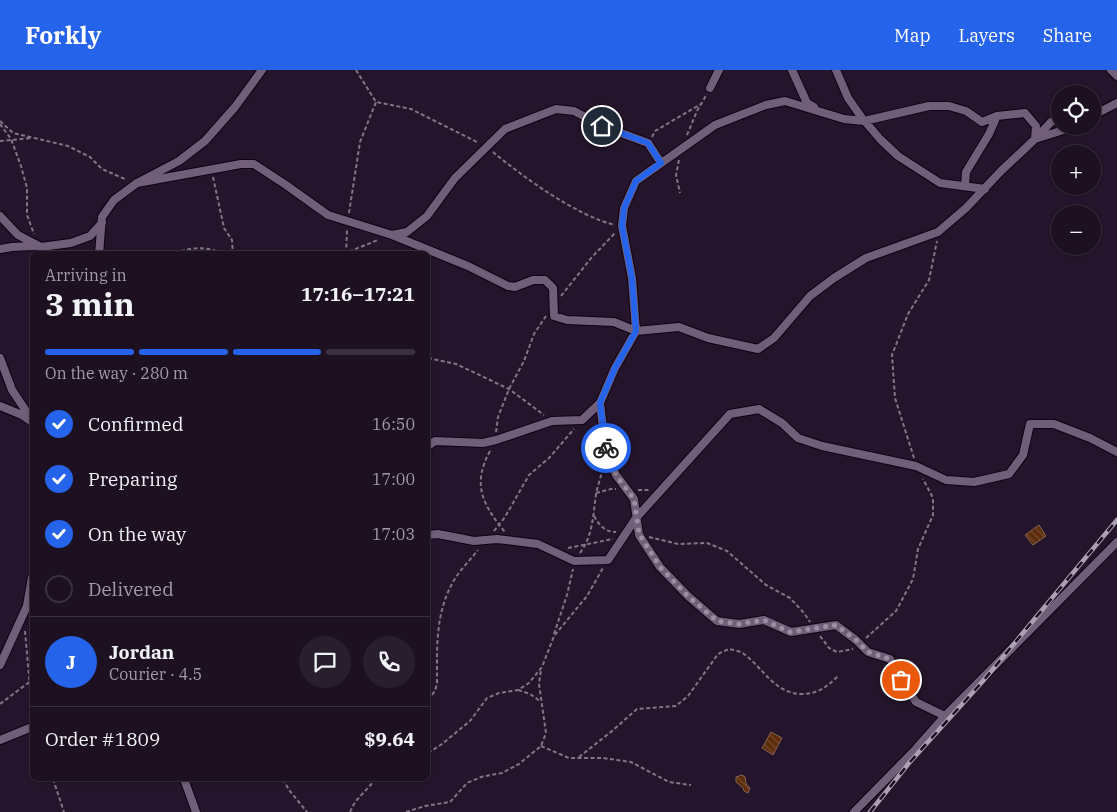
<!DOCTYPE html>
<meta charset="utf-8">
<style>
body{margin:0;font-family:"IBM Plex Serif",serif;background:#291e2e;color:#f1f3f6;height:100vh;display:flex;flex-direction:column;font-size:19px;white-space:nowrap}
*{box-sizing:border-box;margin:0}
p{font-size:16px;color:#a09da5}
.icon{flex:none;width:28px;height:28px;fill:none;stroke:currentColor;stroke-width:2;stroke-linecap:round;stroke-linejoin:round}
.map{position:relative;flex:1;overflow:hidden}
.details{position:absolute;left:30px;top:181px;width:400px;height:530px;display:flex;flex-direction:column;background:#1c1021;border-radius:8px;box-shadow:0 1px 4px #0004,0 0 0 1px #3a303f}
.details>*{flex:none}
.tools{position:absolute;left:1051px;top:15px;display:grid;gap:10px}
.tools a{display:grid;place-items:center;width:50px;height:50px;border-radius:50%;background:#1c1021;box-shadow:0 1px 4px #0004,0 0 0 1px #3a303f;font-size:25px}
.pin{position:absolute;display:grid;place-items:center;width:42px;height:42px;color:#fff;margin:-21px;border:2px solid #fff;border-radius:50%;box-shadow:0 1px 5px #0007}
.courier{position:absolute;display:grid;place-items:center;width:50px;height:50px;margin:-25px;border:4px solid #2563eb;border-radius:50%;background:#fff;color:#222;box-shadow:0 1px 6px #0007}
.head em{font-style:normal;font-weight:700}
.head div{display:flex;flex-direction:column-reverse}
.head{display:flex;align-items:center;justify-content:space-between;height:85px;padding:0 15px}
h1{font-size:32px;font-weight:700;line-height:38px}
.bar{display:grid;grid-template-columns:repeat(4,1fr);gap:8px 5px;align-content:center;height:60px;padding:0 15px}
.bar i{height:6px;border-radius:4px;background:#3a303f}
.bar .current{background:#2563eb}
.bar p{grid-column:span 4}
.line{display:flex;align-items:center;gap:12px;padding:0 15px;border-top:1px solid #3a303f}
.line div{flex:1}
.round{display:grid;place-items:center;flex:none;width:52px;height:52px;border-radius:26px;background:#291e2e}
ol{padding:0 15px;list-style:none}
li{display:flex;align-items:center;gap:15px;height:55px}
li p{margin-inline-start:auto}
li .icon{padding:5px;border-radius:50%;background:#2563eb;color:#fff;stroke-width:4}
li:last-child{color:#a09da5}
li i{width:28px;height:28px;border:2px solid #3a303f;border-radius:50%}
header{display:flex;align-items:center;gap:30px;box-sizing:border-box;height:70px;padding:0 25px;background:#2563eb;color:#fff}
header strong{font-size:24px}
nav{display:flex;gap:28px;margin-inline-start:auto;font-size:18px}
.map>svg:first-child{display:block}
.building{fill:url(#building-back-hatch);stroke:#836352}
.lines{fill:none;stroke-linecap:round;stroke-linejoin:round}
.street-casing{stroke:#0e0214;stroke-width:10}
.path{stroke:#827588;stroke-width:2;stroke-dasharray:4 2.5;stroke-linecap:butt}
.street{stroke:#715e79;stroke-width:8}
.rail-casing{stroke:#aca1b2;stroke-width:4.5}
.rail{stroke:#1c0c22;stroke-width:2.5;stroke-dasharray:8;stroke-linecap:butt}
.done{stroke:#9d90a2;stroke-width:5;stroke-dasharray:0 9}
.route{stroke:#2563eb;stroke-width:6}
</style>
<header>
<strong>Forkly</strong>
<nav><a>Map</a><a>Layers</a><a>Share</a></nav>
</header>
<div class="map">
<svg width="1117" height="742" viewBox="0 0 1117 742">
<defs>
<pattern id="building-back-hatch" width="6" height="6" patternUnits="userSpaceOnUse" patternTransform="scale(1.25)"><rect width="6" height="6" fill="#5d2c0b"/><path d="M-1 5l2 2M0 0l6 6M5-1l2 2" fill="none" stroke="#744a2e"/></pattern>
</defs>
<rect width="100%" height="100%" fill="#25152c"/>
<path class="building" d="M1039,455L1046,466L1033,475L1025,465Z
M771,662L782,668L773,685L762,678Z
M742,705L745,707L746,714L750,718L748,723L744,721L743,718L736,712V707Z"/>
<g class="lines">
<g class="street-casing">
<path id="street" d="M792,0L807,33L814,37
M836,0L848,28L862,48L880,69L898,86L940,113L985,119
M1111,0L1117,6
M710,18L719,0
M1092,46L1117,33
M137,113L241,94H254L286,115L328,145L392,165L407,162L427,146L455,108L505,59L556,39L574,41L602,56L648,73L661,93
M965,116L966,102L989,64L997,46L1025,43L1036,56L1035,69L1051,52L1060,48
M0,146L18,165L41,177L71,173L90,166L102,153
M392,165L468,196L508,216L515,217L533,210H545L553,218L554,246L567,250L614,252L636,261L632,208L622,156L624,138L636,111L715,55L766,35L785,31L844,49L864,51L929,36H949L966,41L982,52L997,46
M0,179L12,177L35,176
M99,184L102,147L114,130L137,113L179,91L205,71L235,37L262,0
M0,288L12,320L32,350
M600,333L606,383L616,405L634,429L639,465L660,497L688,526L717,551L739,554L764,550L791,562L836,555L856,570L868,582L890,589L901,610L916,632L945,646
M0,336L22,345L32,352
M428,376L435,371L483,373L496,370L552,351L582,350L600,333L615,298L636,261L679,257L708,268L758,279L774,268L810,226L834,208L866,188L938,162L966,138L1001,101L1035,69L1076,56
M428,465L438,464L474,471L497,469L538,474L574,491L608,490L636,448L730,344L759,339L782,353L798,368L822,376L916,396L946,410L974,412L1009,404L1023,385L1030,354H1054L1090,368L1117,382
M0,595L27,536L32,507
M0,670L32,657
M184,709L196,742
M854,742L915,680L945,646L1117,472"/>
</g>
<path class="path" d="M356,0L376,32L411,39L479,73
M0,51L13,63L68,76L90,87L102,99L127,110
M0,54L11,69L21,96L27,118V145L34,164
M687,65L697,41L707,24
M652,67L655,61L701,34
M0,71L32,68
M493,82C523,107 577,146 615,155
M679,90L676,105L680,123
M213,107L224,158L232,170L233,184
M349,143L360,72L376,32
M168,184C190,179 202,174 223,184
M343,184L378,170
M346,184L347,160
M561,226L592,187L615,163
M428,288L456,294L509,319L544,345
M496,362L498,347L509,319L524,291L534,264L546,246
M490,381C472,414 482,434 505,462
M914,388L895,328L892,285L908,244L929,210L937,171
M638,420H651
M596,423L611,419H616
M594,446C599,455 605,462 616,462
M494,461L505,447L529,405L549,388L574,359
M649,467L678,474L707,473L727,481L766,515L790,528L804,543L810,552
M568,478L613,469
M580,483C593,465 593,446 596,424C598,415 601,406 603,398
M25,561L32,641
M554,564L567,525L573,499
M820,566L829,578L837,582L853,579
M866,568L896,541L913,509L918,479L933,445V428L923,409
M518,620L530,624L540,631
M428,630L435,621L437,613C437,576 435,540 456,507C462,498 471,489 478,480
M0,634L32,610
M541,676L569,688H603L631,692L669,712L691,715
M428,683L442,674L470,651L487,628L499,623L518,620L529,613L542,597L554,566L587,526L603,498
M579,687L612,661L637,639L676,636L688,626L718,584L729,579C734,580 740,581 744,584C763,598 775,624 802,624C818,624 828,616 839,605
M53,709L64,742
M283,709L289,720L307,742
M350,742L355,732L376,709
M406,742L425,736L450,732L467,713L481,707L502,703L519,694L541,676L546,663L539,614L541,600"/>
<use href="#street" class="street"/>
<g class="rail-casing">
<path id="rail" d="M870,742L909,693L983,611L1117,450"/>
</g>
<use href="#rail" class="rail"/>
</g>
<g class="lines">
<path class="done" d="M606,378L616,405L634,429L639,464L660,497L688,526L717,551L739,554L764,550L790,562L836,555L856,570L868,582L890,589L901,610"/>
<path class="route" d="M602,56L648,73L661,93L636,111L624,138L622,156L632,208L636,261L615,298L600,333L606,378"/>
</g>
</svg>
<div class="tools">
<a><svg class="icon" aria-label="locate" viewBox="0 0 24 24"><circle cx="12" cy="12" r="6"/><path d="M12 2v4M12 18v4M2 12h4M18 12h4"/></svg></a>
<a>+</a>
<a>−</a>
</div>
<div class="pin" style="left:901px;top:610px;background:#ea580c"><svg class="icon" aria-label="bag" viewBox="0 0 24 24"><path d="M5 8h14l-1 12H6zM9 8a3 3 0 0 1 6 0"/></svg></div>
<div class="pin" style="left:602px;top:56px;background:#1f2937"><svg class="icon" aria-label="home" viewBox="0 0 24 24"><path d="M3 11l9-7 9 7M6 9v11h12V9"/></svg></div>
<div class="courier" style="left:606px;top:378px"><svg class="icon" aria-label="bike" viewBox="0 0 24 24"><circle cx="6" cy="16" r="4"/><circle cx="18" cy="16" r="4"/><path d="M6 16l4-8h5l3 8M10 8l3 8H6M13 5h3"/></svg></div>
<section class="details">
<div class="head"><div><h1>3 min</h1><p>Arriving in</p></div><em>17:16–17:21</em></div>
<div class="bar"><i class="current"></i><i class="current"></i><i class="current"></i><i></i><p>On the way · 280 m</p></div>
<ol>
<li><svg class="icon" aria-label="check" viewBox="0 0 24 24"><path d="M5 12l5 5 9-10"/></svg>Confirmed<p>16:50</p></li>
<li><svg class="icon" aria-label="check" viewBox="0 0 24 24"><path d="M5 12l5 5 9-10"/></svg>Preparing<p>17:00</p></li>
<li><svg class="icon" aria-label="check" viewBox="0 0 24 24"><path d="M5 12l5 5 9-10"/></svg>On the way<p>17:03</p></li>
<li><i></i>Delivered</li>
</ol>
<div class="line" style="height:90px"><b class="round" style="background:#2563eb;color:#fff">J</b><div><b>Jordan</b><p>Courier · 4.5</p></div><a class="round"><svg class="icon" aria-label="chat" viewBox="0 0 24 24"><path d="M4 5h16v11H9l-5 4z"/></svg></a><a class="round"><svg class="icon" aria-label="phone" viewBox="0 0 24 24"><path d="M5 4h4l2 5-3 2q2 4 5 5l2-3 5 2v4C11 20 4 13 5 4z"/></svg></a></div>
<div class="line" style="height:65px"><div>Order #1809</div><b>$9.64</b></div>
</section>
</div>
